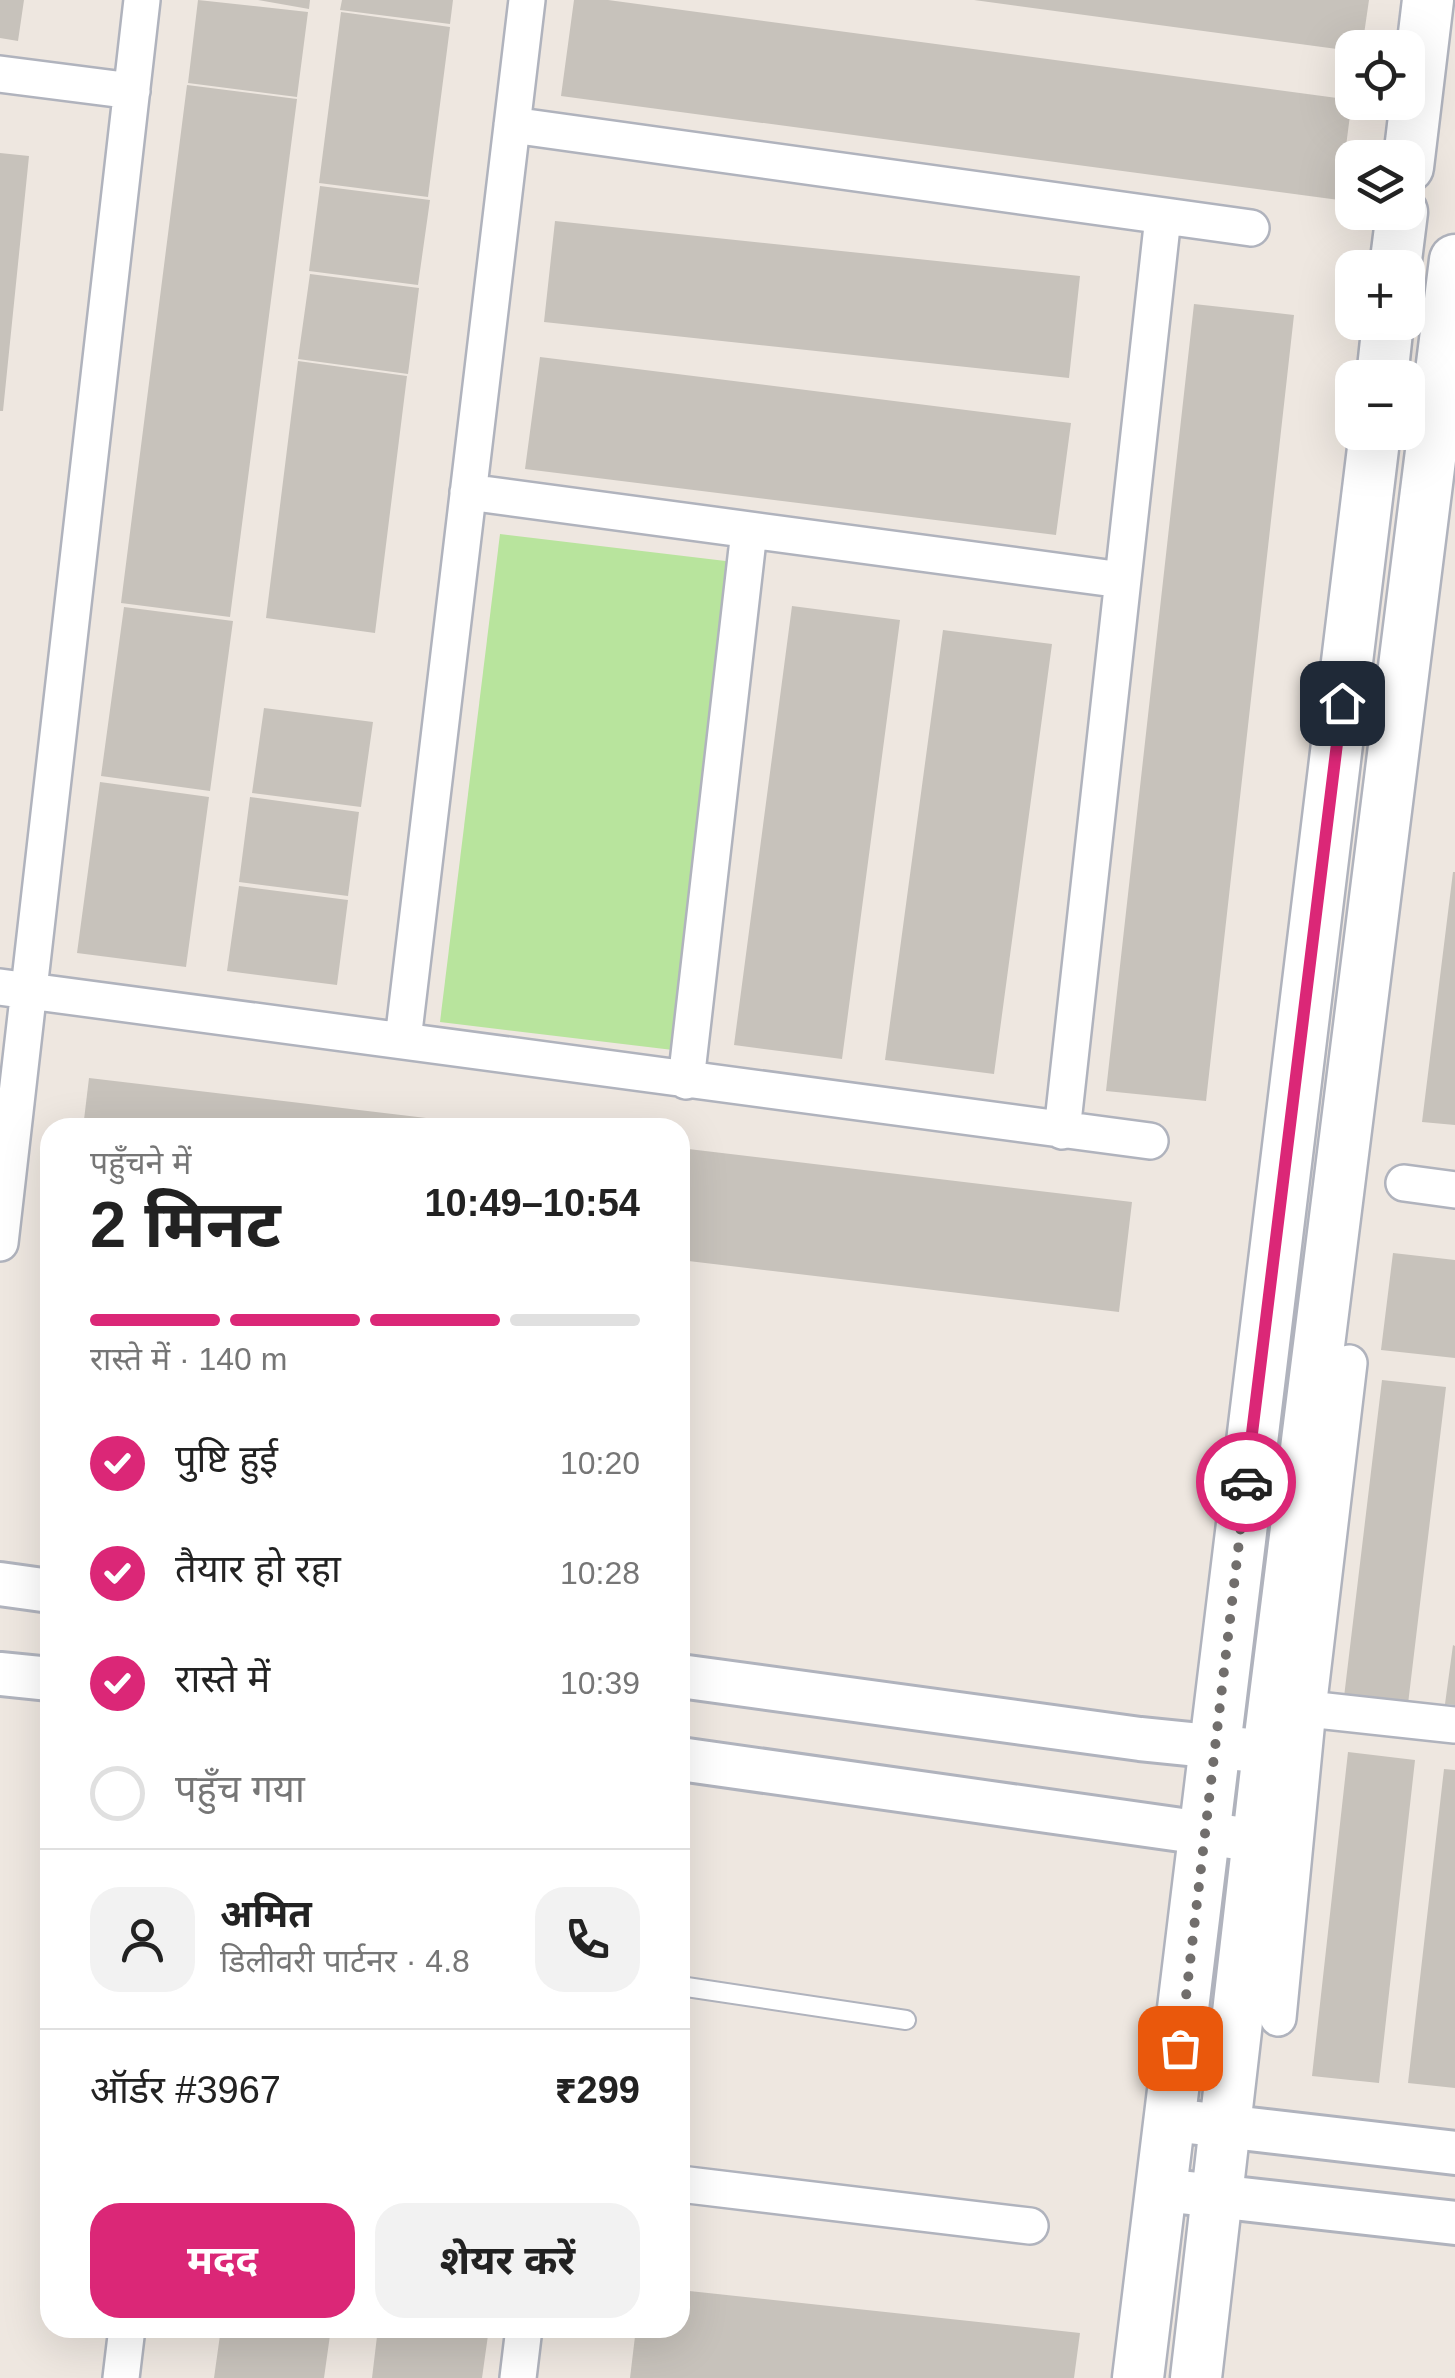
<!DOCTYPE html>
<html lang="hi">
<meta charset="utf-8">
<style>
body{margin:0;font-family:Helvetica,"Noto Sans Devanagari",sans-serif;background:#f2f2f2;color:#222;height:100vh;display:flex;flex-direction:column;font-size:38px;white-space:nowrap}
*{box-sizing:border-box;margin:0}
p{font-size:32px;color:#767676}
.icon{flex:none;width:55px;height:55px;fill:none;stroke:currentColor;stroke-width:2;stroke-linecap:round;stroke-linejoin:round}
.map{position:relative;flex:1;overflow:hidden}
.sheet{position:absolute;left:40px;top:1118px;width:650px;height:1220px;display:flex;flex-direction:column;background:#fff;border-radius:30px;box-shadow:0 10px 40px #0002}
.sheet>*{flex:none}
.fabs{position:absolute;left:1335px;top:30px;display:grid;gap:20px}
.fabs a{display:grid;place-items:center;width:90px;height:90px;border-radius:20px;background:#fff;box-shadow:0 10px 40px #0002;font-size:50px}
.pin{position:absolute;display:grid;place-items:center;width:85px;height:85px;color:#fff;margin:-42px;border-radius:20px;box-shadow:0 5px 15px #0006}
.courier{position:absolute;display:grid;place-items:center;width:100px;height:100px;margin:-50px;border:8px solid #db2777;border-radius:50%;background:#fff;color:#222;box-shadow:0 2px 12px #0007}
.head em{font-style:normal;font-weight:700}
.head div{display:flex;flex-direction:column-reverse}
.head{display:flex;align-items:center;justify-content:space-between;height:170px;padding:0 50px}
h1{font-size:65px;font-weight:700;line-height:75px}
.bar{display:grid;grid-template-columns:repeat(4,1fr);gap:15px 10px;align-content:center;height:120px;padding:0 50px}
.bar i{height:12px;border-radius:8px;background:#e0e0e0}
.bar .current{background:#db2777}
.bar p{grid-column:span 4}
.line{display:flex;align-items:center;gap:25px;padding:0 50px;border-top:2px solid #e0e0e0}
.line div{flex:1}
.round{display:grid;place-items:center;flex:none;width:105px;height:105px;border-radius:30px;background:#f2f2f2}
ol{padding:0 50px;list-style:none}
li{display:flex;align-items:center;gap:30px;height:110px}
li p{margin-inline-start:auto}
li .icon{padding:10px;border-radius:50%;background:#db2777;color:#fff;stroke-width:4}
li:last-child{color:#767676}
li i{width:55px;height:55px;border:5px solid #e0e0e0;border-radius:50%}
.primary-button{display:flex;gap:20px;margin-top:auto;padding:20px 50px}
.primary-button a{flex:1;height:115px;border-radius:30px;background:#db2777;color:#fff;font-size:40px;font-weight:700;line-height:115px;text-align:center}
.primary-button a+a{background:#f2f2f2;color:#222}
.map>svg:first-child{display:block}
.green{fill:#b8e49d}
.building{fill:#c7c2bb}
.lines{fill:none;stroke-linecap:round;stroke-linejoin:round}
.service-casing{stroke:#b0b3bd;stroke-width:22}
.minor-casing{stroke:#b0b3bd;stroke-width:40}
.tertiary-casing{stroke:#b0b3bd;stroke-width:48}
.secondary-casing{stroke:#b0b3bd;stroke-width:55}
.service{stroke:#fff;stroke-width:18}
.minor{stroke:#fff;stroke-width:35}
.tertiary{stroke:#fff;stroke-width:42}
.secondary{stroke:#fff;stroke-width:50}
.done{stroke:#716e6c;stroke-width:10;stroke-dasharray:0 18}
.route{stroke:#db2777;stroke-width:12}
</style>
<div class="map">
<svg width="1455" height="2378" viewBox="0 0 1455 2378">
<rect width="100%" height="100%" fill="#eee7e0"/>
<path class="green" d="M500,534L734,562L673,1050L440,1022Z"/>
<path class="building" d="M0,0H24L18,41L0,38Z
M198,0L308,12L297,97L188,83Z
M258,0H310L309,9Z
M342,0H453L450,24L340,10Z
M574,0H608L1352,100L1339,200L561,96Z
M974,0H1369L1362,48H1352V51Z
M341,12L450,27L428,197L319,183Z
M187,85L297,99L230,617L121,603Z
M0,153L29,156L3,411H0Z
M320,186L430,200L418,285L309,271Z
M555,221L1080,276L1069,378L544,322Z
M310,274L419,288L408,374L298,359Z
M1194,304L1294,315L1206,1101L1106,1091Z
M540,357L1071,423L1056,535L525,469Z
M298,361L407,376L375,633L266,618Z
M792,606L900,620L842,1059L734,1045Z
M124,607L233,621L210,791L101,776Z
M943,630L1052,644L994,1074L885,1060Z
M264,708L373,722L361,807L252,793Z
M100,782L209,797L186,967L77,953Z
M250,797L359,812L348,896L239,882Z
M1453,872H1455V1125L1422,1122Z
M239,886L348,900L337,985L227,971Z
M89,1078L485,1125V1128H83Z
M680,1148L1132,1202L1119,1312L680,1260Z
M1393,1253L1455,1260V1358L1381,1350Z
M1382,1380L1446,1387L1408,1704L1344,1697Z
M1453,1645L1455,1646V1705L1445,1704Z
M1348,1752L1415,1760L1379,2083L1312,2076Z
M1444,1769L1455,1770V2088L1408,2083Z
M680,2290L1080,2333L1074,2378H630L636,2328H680Z
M221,2328H331L324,2378H214Z
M378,2328H489L482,2378H372Z"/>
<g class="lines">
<g class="service-casing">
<path id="service" d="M680,1986L906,2020"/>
</g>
<g class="minor-casing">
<path id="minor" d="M0,74L132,91
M512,125L1251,228
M468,492L1122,580
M0,987L1150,1141
M403,1040L527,0
M686,1081L749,531
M1062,1131L1163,217
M1404,1183L1455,1190
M0,1243L142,0
M1308,1709L1455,1725
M1278,2018L1308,1709L1349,1363
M680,2184L1030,2226
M121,2378L127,2328
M518,2378L524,2328"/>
</g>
<g class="tertiary-casing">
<path id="tertiary" d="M0,1584L50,1591
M0,1674L50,1679
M680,1676L1140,1739L1268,1752
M680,1759L1238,1838
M1172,2120L1455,2153
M1163,2190L1455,2223"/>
</g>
<g class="secondary-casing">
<path id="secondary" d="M1408,167L1428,0
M1395,268L1402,212
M1382,378L1388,322
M1138,2378L1375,432
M1196,2378L1268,1752L1455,260"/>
</g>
<use href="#service" class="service"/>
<use href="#minor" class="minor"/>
<use href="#tertiary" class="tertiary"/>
<use href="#secondary" class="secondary"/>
</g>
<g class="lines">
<path class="done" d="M1180,2048L1246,1482"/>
<path class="route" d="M1246,1482L1342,703"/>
</g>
</svg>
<div class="fabs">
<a><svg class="icon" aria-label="locate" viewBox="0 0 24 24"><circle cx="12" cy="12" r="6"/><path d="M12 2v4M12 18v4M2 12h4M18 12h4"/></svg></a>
<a><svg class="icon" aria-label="layers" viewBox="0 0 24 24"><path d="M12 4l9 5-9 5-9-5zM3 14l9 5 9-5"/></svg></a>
<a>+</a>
<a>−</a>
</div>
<div class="pin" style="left:1180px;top:2048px;background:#ea580c"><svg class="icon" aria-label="bag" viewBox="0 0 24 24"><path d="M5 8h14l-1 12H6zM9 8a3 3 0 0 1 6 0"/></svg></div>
<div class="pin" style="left:1342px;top:703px;background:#1f2937"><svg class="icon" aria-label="home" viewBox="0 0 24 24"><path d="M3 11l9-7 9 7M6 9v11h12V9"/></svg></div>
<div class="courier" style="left:1246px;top:1482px"><svg class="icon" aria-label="car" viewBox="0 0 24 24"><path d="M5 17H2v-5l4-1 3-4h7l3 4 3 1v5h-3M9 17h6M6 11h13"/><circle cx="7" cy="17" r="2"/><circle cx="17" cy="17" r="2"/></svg></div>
<section class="sheet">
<div class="head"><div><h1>2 मिनट</h1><p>पहुँचने में</p></div><em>10:49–10:54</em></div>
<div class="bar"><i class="current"></i><i class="current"></i><i class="current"></i><i></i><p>रास्ते में · 140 m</p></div>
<ol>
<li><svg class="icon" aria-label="check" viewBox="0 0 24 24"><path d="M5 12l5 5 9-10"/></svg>पुष्टि हुई<p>10:20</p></li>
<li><svg class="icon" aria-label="check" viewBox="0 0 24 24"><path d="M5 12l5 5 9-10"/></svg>तैयार हो रहा<p>10:28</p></li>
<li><svg class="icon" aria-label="check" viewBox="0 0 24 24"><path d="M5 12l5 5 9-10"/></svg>रास्ते में<p>10:39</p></li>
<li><i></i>पहुँच गया</li>
</ol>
<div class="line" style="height:180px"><a class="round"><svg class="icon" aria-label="person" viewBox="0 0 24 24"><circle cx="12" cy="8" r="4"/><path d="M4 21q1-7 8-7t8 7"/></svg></a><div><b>अमित</b><p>डिलीवरी पार्टनर · 4.8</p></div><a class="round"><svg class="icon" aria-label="phone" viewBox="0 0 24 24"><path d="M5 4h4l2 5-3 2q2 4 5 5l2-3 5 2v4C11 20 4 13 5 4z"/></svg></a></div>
<div class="line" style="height:130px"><div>ऑर्डर #3967</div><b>₹299</b></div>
<div class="primary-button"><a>मदद</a><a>शेयर करें</a></div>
</section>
</div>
